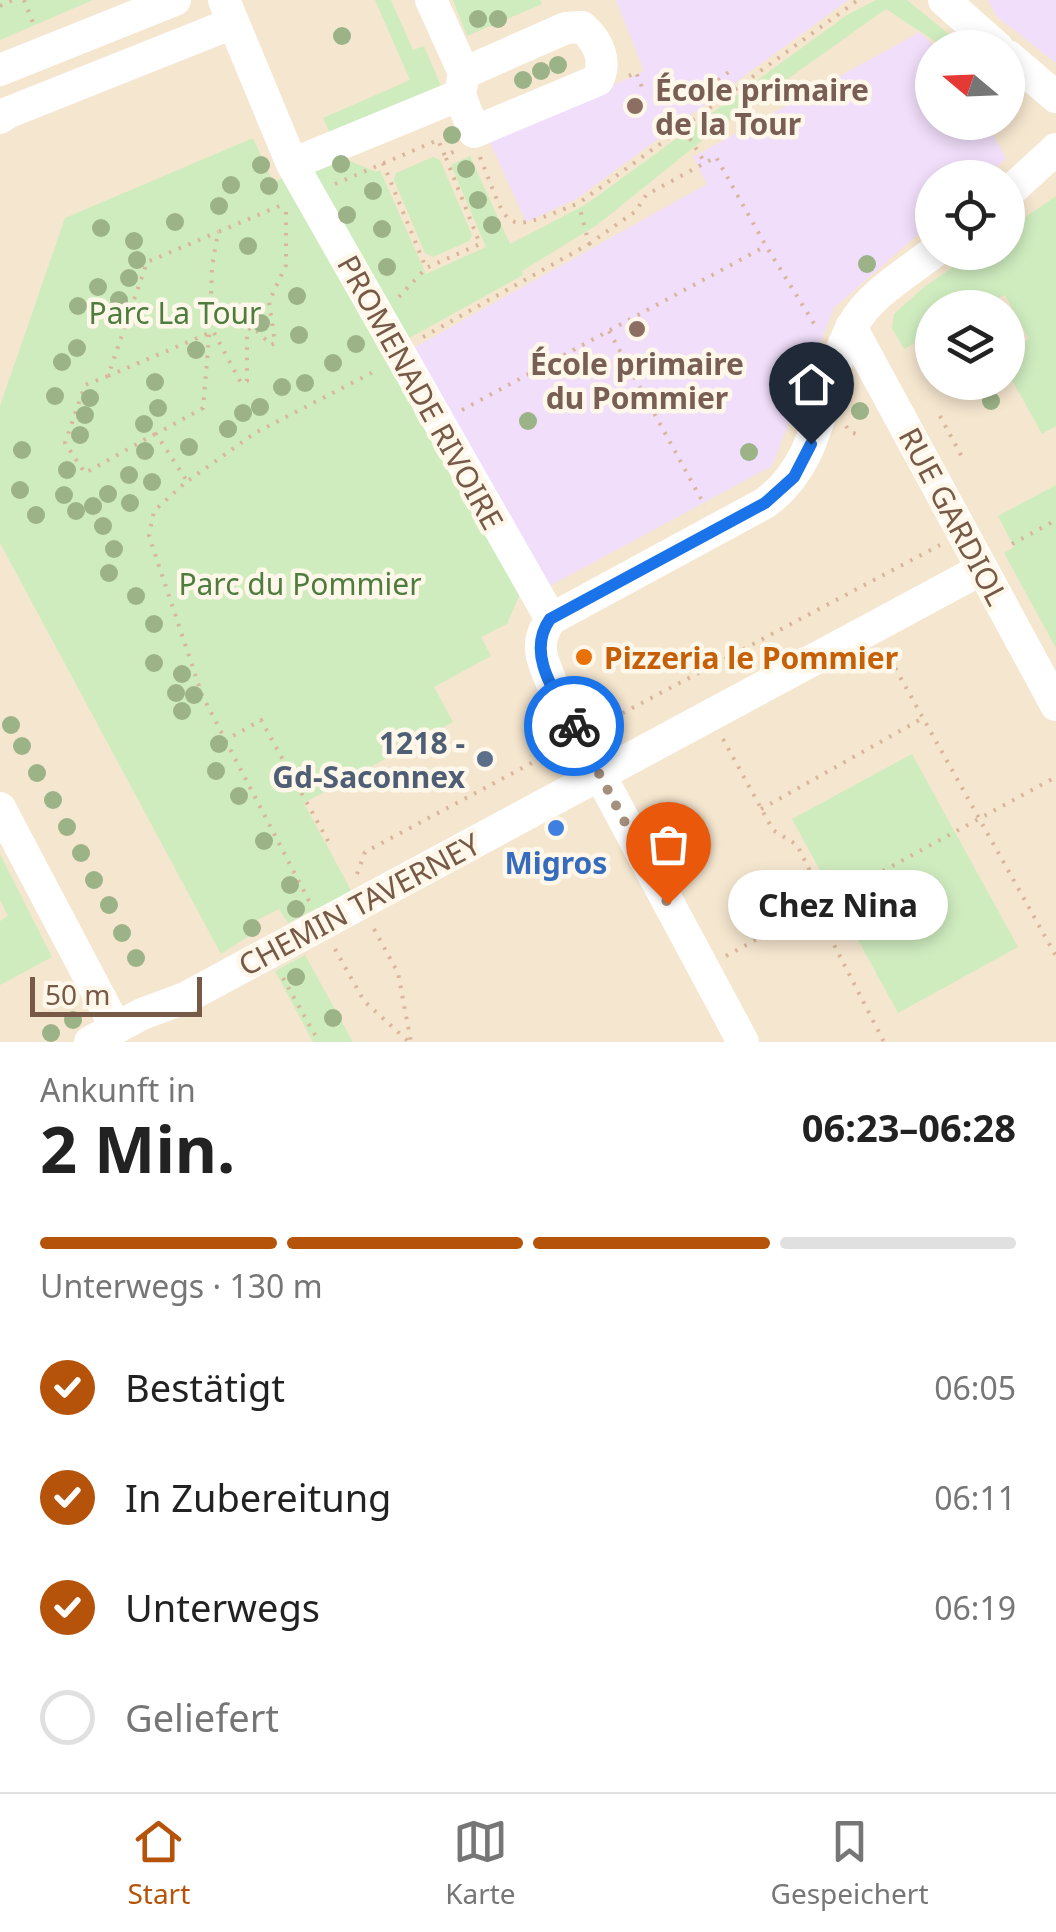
<!DOCTYPE html>
<html lang="de">
<meta charset="utf-8">
<style>
body{margin:0;font-family:"Noto Sans",sans-serif;background:#f2f2f2;color:#222;height:100vh;display:flex;flex-direction:column;font-size:38px;white-space:nowrap}
*{box-sizing:border-box;margin:0}
p{font-size:32px;color:#767676}
.icon{flex:none;width:55px;height:55px;fill:none;stroke:currentColor;stroke-width:2;stroke-linecap:round;stroke-linejoin:round}
.map{position:relative;height:1042px;overflow:hidden}
.side{display:flex;flex-direction:column;background:#fff;flex:1}
.side>*{flex:none}
.needle{width:65px;rotate:289deg}
.fabs{position:absolute;left:915px;top:30px;display:grid;gap:20px}
.fabs a{display:grid;place-items:center;width:110px;height:110px;border-radius:50%;background:#fff;box-shadow:0 5px 15px #0003;font-size:50px}
.scale{position:absolute;left:30px;bottom:25px;width:172px;box-sizing:border-box;padding-left:10px;border:5px solid #765a47;border-top:0;font-size:28px;line-height:35px;white-space:nowrap;color:#765a47;-webkit-text-stroke:8px #fff7e9;paint-order:stroke}
.pin{position:absolute;display:grid;place-items:center;width:85px;height:85px;color:#fff;margin:-102px -42px;border-radius:50% 50% 50% 0;rotate:-45deg;box-shadow:0 0 10px #0007}
.pin .icon{rotate:45deg}
.courier{position:absolute;display:grid;place-items:center;width:100px;height:100px;margin:-50px;border:8px solid #1a73e8;border-radius:50%;background:#fff;color:#222;box-shadow:0 2px 12px #0007}
.bubble{position:absolute;height:70px;border-radius:35px;background:#fff;box-shadow:0 5px 15px #0003;font-size:32px;font-weight:700;line-height:70px;text-align:center}
.head em{font-style:normal;font-weight:700}
.head div{display:flex;flex-direction:column-reverse}
.head{display:flex;align-items:center;justify-content:space-between;height:170px;padding:0 40px}
h1{font-size:65px;font-weight:700;line-height:75px}
.bar{display:grid;grid-template-columns:repeat(4,1fr);gap:15px 10px;align-content:center;height:120px;padding:0 40px}
.bar i{height:12px;border-radius:8px;background:#e0e0e0}
.bar .active{background:#b45309}
.bar p{grid-column:span 4}
ol{padding:0 40px;list-style:none}
li{display:flex;align-items:center;gap:30px;height:110px}
li p{margin-inline-start:auto}
li .icon{padding:10px;border-radius:50%;background:#b45309;color:#fff;stroke-width:4}
li:last-child{color:#767676}
li i{width:55px;height:55px;border:5px solid #e0e0e0;border-radius:50%}
.menu{display:flex;justify-content:space-around;align-items:center;height:140px;border-top:2px solid #e0e0e0;background:#fff;font-size:28px;color:#767676}
.menu a{display:grid;justify-items:center;gap:5px}
.menu .active{color:#b45309}
.map>svg:first-child{display:block}
.residential{fill:#f5e6cf;fill-rule:evenodd}
.education{fill:#f1defa}
.green{fill:#cfecbf}
.lines{fill:none;stroke-linecap:round;stroke-linejoin:round}
.path{stroke:#d9b69b;stroke-width:4;stroke-dasharray:2.5 8;stroke-linecap:butt}
.minor{stroke:#fff;stroke-width:32}
.tree{fill:#9cb387}
.done{stroke:#a5907d;stroke-width:10;stroke-dasharray:0 18}
.route{stroke:#1a73e8;stroke-width:12}
.education-dot{fill:#8d6e63;stroke:#fff7e9;stroke-width:4}
.food-dot{fill:#e8710a;stroke:#fff7e9;stroke-width:4}
.service-dot{fill:#5c6f8a;stroke:#fff7e9;stroke-width:4}
.shop-dot{fill:#3f7fe0;stroke:#fff7e9;stroke-width:4}
.labels{text-anchor:middle;dominant-baseline:central;stroke-width:9;stroke-linejoin:round;paint-order:stroke}
.education-label{font-size:30px;font-weight:bold;fill:#785e54;stroke:#fff7e9;text-anchor:start}
.park-label{font-size:30px;fill:#4d7d3e;stroke:#fff7e9}
.street-label{font-size:30px;fill:#765a47;stroke:#fff7e9}
.food-label{font-size:30px;font-weight:bold;fill:#c56008;stroke:#fff7e9;text-anchor:start}
.service-label{font-size:30px;font-weight:bold;fill:#4e5e75;stroke:#fff7e9;text-anchor:end}
.shop-label{font-size:30px;font-weight:bold;fill:#366cbe;stroke:#fff7e9}
</style>
<div class="map">
<svg width="1056" height="1042" viewBox="0 0 1056 1042">
<rect width="100%" height="100%" fill="#fdf4e1"/>
<path class="residential" d="M0,0H1056V1042H0ZM932,48H1008V122H932ZM932,178H1008V252H932ZM932,308H1008V382H932Z"/>
<path class="education" d="M616,0H848L575,200L526,222L490,142L644,71Z
M988,0H1056V63L996,16Z
M920,32L935,47L932,122L987,123L1006,159L984,177L932,178V222L834,308L772,466L546,588L408,351L707,184L693,157Z"/>
<path class="green" d="M0,0H93L0,40Z
M375,0H391L413,50L424,46L441,86L330,133L323,118L410,80Z
M453,0H540L542,4L467,36Z
M876,0H907L962,45L944,47L886,9L709,135L597,225L522,271L523,275L404,341L420,408L520,594L507,624L481,637L491,656L434,687L453,722L304,803L353,894L320,912L317,908L288,923L279,909L257,920L249,936L221,954L0,543V406L65,218L253,138L273,182L338,156L376,172L380,170L426,274L486,247L451,165L470,156L510,244L585,205L847,15Z
M433,157L440,160L472,235L469,241L433,257L425,253L394,180L396,173Z
M1056,196V426L1042,434L1008,373V351L1029,339L1005,295L981,307L932,308V334L904,349L892,328L894,314L924,287L974,253L1008,252V229Z
M1056,485V648L1004,553L1014,547L998,516Z
M912,754L1018,947L898,1013L792,819Z
M0,854L52,957L0,985V921L8,916L0,900Z
M305,955L353,1042H313L275,971Z"/>
<g class="lines">
<path class="path" d="M24,0L35,28
M0,6L13,0
M629,76L636,72L643,90
M725,98L716,82L731,70
M655,119L657,124L676,116L705,163
M480,157C511,233 500,235 579,203L858,0
M383,163L426,268L480,244L446,158
M335,184L438,140L445,156L455,151
M286,212V265L269,302L275,343L271,345L253,327L247,330V381L241,383L210,325L203,408L156,434L187,481L154,511L149,536L202,695L309,901
M589,244L636,211L646,195L716,157L766,246L818,330
M399,297L426,268
M210,325L212,267L218,232L284,204
M609,331L705,506
M423,337L589,244L579,205
M108,376L209,333
M462,410L766,246
M940,416L962,457
M846,426L850,432L863,436
M155,434L85,473L65,443L85,385L108,376L147,262L218,232
M189,480L255,433L379,369
M1012,544L1056,520
M885,650L1056,956
M604,723L940,545
M723,739L773,830L797,845L815,881V908L884,1042
M224,741L261,720L332,848
M761,809L923,718
M357,874L365,852L556,750
M374,929L398,973L411,1042
M335,949L364,1001L409,1042
M726,956L1056,777
M283,978L319,1042"/>
<path class="minor" d="M224,0L292,164L551,619
M944,0L998,48
M1008,56L1056,97
M0,70L175,0
M460,95L474,132L598,80C607,60 598,41 582,27L566,28L464,73
M0,118L7,113L233,23
M292,164L460,95L464,73L431,0
M1008,193L1056,149
M851,327L1056,705
M0,808L116,1028
M90,1042L142,1014L185,998L982,569
M743,1042L556,693C545,666 531,645 551,619L765,503C824,461 820,384 853,325C869,295 907,273 934,252"/>
</g>
<g class="tree">
<circle cx="478" cy="19" r="9"/>
<circle cx="498" cy="19" r="9"/>
<circle cx="342" cy="36" r="9"/>
<circle cx="558" cy="65" r="9"/>
<circle cx="541" cy="71" r="9"/>
<circle cx="523" cy="80" r="9"/>
<circle cx="452" cy="135" r="9"/>
<circle cx="341" cy="164" r="9"/>
<circle cx="261" cy="165" r="9"/>
<circle cx="466" cy="169" r="9"/>
<circle cx="231" cy="185" r="9"/>
<circle cx="269" cy="186" r="9"/>
<circle cx="373" cy="191" r="9"/>
<circle cx="478" cy="200" r="9"/>
<circle cx="219" cy="206" r="9"/>
<circle cx="347" cy="215" r="9"/>
<circle cx="175" cy="222" r="9"/>
<circle cx="492" cy="225" r="9"/>
<circle cx="101" cy="228" r="9"/>
<circle cx="382" cy="229" r="9"/>
<circle cx="134" cy="241" r="9"/>
<circle cx="248" cy="246" r="9"/>
<circle cx="137" cy="260" r="9"/>
<circle cx="867" cy="264" r="9"/>
<circle cx="387" cy="267" r="9"/>
<circle cx="129" cy="278" r="9"/>
<circle cx="98" cy="287" r="9"/>
<circle cx="297" cy="296" r="9"/>
<circle cx="119" cy="300" r="9"/>
<circle cx="78" cy="306" r="9"/>
<circle cx="220" cy="314" r="9"/>
<circle cx="261" cy="323" r="9"/>
<circle cx="299" cy="335" r="9"/>
<circle cx="356" cy="344" r="9"/>
<circle cx="77" cy="348" r="9"/>
<circle cx="196" cy="350" r="9"/>
<circle cx="62" cy="362" r="9"/>
<circle cx="333" cy="363" r="9"/>
<circle cx="155" cy="382" r="9"/>
<circle cx="305" cy="383" r="9"/>
<circle cx="282" cy="387" r="9"/>
<circle cx="55" cy="396" r="9"/>
<circle cx="90" cy="398" r="9"/>
<circle cx="991" cy="401" r="9"/>
<circle cx="260" cy="407" r="9"/>
<circle cx="158" cy="408" r="9"/>
<circle cx="860" cy="411" r="9"/>
<circle cx="243" cy="413" r="9"/>
<circle cx="85" cy="415" r="9"/>
<circle cx="528" cy="421" r="9"/>
<circle cx="144" cy="424" r="9"/>
<circle cx="228" cy="429" r="9"/>
<circle cx="80" cy="435" r="9"/>
<circle cx="189" cy="447" r="9"/>
<circle cx="22" cy="450" r="9"/>
<circle cx="145" cy="451" r="9"/>
<circle cx="749" cy="452" r="9"/>
<circle cx="67" cy="470" r="9"/>
<circle cx="129" cy="475" r="9"/>
<circle cx="152" cy="482" r="9"/>
<circle cx="20" cy="490" r="9"/>
<circle cx="108" cy="494" r="9"/>
<circle cx="64" cy="495" r="9"/>
<circle cx="130" cy="503" r="9"/>
<circle cx="93" cy="506" r="9"/>
<circle cx="76" cy="511" r="9"/>
<circle cx="36" cy="515" r="9"/>
<circle cx="103" cy="526" r="9"/>
<circle cx="114" cy="549" r="9"/>
<circle cx="109" cy="573" r="9"/>
<circle cx="136" cy="596" r="9"/>
<circle cx="154" cy="624" r="9"/>
<circle cx="154" cy="663" r="9"/>
<circle cx="182" cy="674" r="9"/>
<circle cx="176" cy="693" r="9"/>
<circle cx="194" cy="695" r="9"/>
<circle cx="182" cy="711" r="9"/>
<circle cx="11" cy="725" r="9"/>
<circle cx="219" cy="744" r="9"/>
<circle cx="22" cy="746" r="9"/>
<circle cx="216" cy="771" r="9"/>
<circle cx="37" cy="773" r="9"/>
<circle cx="239" cy="796" r="9"/>
<circle cx="53" cy="800" r="9"/>
<circle cx="67" cy="827" r="9"/>
<circle cx="264" cy="841" r="9"/>
<circle cx="81" cy="853" r="9"/>
<circle cx="94" cy="880" r="9"/>
<circle cx="290" cy="885" r="9"/>
<circle cx="109" cy="905" r="9"/>
<circle cx="296" cy="909" r="9"/>
<circle cx="252" cy="928" r="9"/>
<circle cx="122" cy="933" r="9"/>
<circle cx="136" cy="958" r="9"/>
<circle cx="296" cy="977" r="9"/>
<circle cx="333" cy="1018" r="9"/>
<circle cx="73" cy="1020" r="9"/>
<circle cx="51" cy="1033" r="9"/>
</g>
<g class="lines">
<path class="done" d="M574,726L668,904"/>
<path class="route" d="M574,726C556,694 525,654 550,619L765,503L794,477L811,444"/>
</g>
<g class="education-dot">
<circle cx="635" cy="106" r="10"/>
<circle cx="637" cy="329" r="10"/>
</g>
<circle class="food-dot" cx="584" cy="657" r="10"/>
<circle class="service-dot" cx="485" cy="759" r="10"/>
<circle class="shop-dot" cx="556" cy="828" r="10"/>
<g class="labels">
<g class="education-label">
<text x="655" y="89">École primaire<tspan x="655" dy="34">de la Tour</tspan></text>
<text x="637" y="363" text-anchor="middle">École primaire<tspan x="637" dy="34">du Pommier</tspan></text>
</g>
<g class="park-label">
<text x="175" y="312">Parc La Tour</text>
<text x="300" y="583">Parc du Pommier</text>
</g>
<g class="street-label">
<text transform="translate(421 392) rotate(61)">PROMENADE RIVOIRE</text>
<text transform="translate(954 516) rotate(62)">RUE GARDIOL</text>
<text transform="translate(359 904) rotate(-28)">CHEMIN TAVERNEY</text>
</g>
<g class="food-label">
<text x="604" y="657">Pizzeria le Pommier</text>
</g>
<g class="service-label">
<text x="465" y="742">1218 -<tspan x="465" dy="34">Gd-Saconnex</tspan></text>
</g>
<g class="shop-label">
<text x="556" y="862">Migros</text>
</g>
</g>
</svg>
<div class="fabs">
<a><svg class="needle" viewBox="-14 -14 28 28"><path d="M0-13l5 13h-10z" fill="#e53935"/><path d="M0 13l5-13h-10z" fill="#767676"/></svg></a>
<a><svg class="icon" aria-label="locate" viewBox="0 0 24 24"><circle cx="12" cy="12" r="6"/><path d="M12 2v4M12 18v4M2 12h4M18 12h4"/></svg></a>
<a><svg class="icon" aria-label="layers" viewBox="0 0 24 24"><path d="M12 4l9 5-9 5-9-5zM3 14l9 5 9-5"/></svg></a>
</div>
<div class="scale">50 m</div>
<div class="pin" style="left:668px;top:904px;background:#ea580c"><svg class="icon" aria-label="bag" viewBox="0 0 24 24"><path d="M5 8h14l-1 12H6zM9 8a3 3 0 0 1 6 0"/></svg></div>
<div class="pin" style="left:811px;top:444px;background:#1f2937"><svg class="icon" aria-label="home" viewBox="0 0 24 24"><path d="M3 11l9-7 9 7M6 9v11h12V9"/></svg></div>
<div class="courier" style="left:574px;top:726px"><svg class="icon" aria-label="bike" viewBox="0 0 24 24"><circle cx="6" cy="16" r="4"/><circle cx="18" cy="16" r="4"/><path d="M6 16l4-8h5l3 8M10 8l3 8H6M13 5h3"/></svg></div>
<div class="bubble" style="left:728px;top:870px;width:220px">Chez Nina</div>
</div>
<section class="side">
<div class="head"><div><h1>2 Min.</h1><p>Ankunft in</p></div><em>06:23–06:28</em></div>
<div class="bar"><i class="active"></i><i class="active"></i><i class="active"></i><i></i><p>Unterwegs · 130 m</p></div>
<ol>
<li><svg class="icon" aria-label="check" viewBox="0 0 24 24"><path d="M5 12l5 5 9-10"/></svg>Bestätigt<p>06:05</p></li>
<li><svg class="icon" aria-label="check" viewBox="0 0 24 24"><path d="M5 12l5 5 9-10"/></svg>In Zubereitung<p>06:11</p></li>
<li><svg class="icon" aria-label="check" viewBox="0 0 24 24"><path d="M5 12l5 5 9-10"/></svg>Unterwegs<p>06:19</p></li>
<li><i></i>Geliefert</li>
</ol>
</section>
<nav class="menu">
<a class="active"><svg class="icon" aria-label="home" viewBox="0 0 24 24"><path d="M3 11l9-7 9 7M6 9v11h12V9"/></svg>Start</a>
<a><svg class="icon" aria-label="map" viewBox="0 0 24 24"><path d="M3 6l6-2 6 2 6-2v14l-6 2-6-2-6 2zM9 4v14M15 6v14"/></svg>Karte</a>
<a><svg class="icon" aria-label="saved" viewBox="0 0 24 24"><path d="M7 4h10v16l-5-4-5 4z"/></svg>Gespeichert</a>
</nav>
